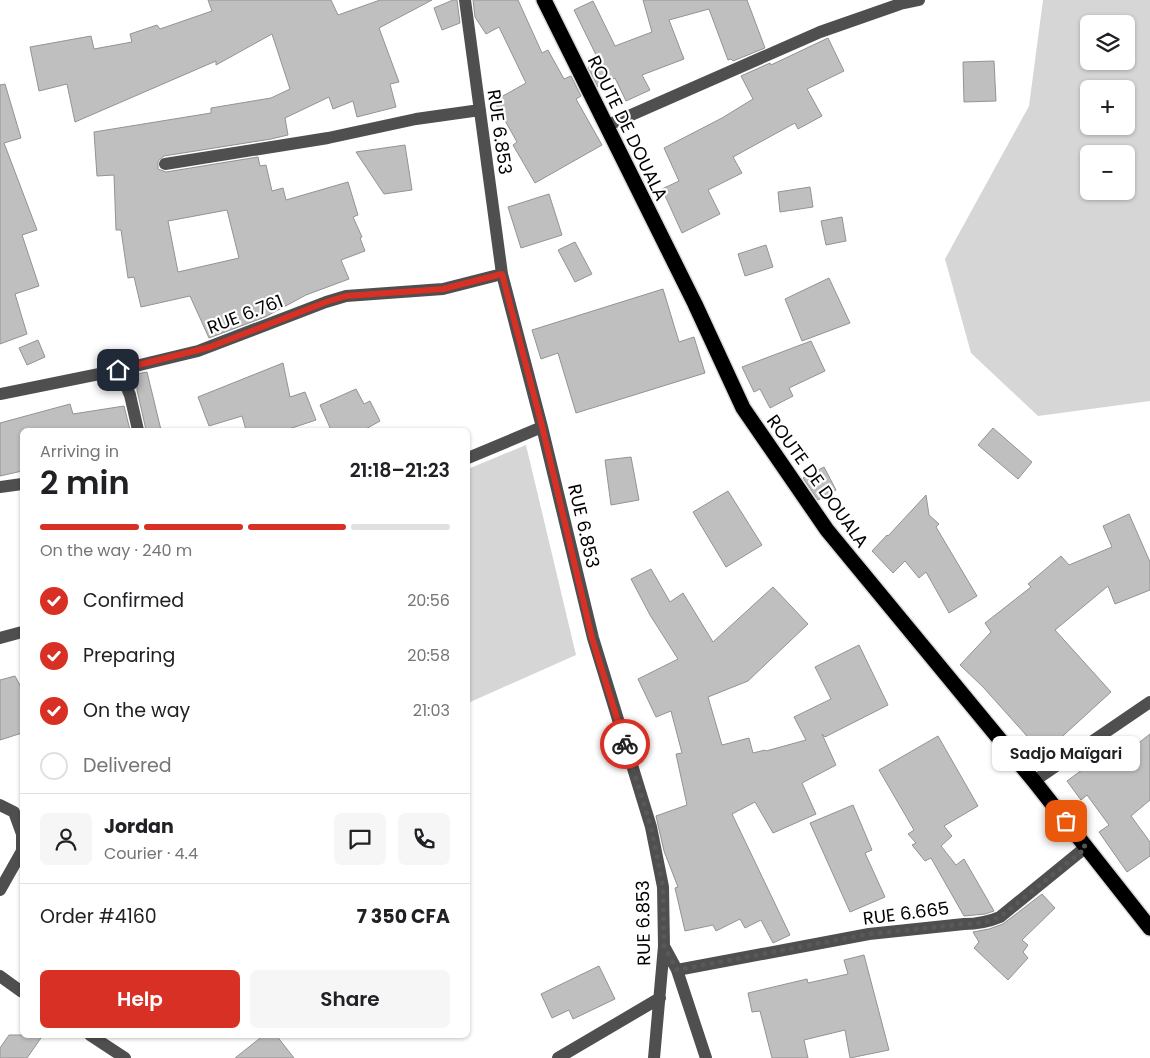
<!DOCTYPE html>
<meta charset="utf-8">
<style>
body{margin:0;font-family:Poppins,sans-serif;background:#f6f6f6;color:#202124;height:100vh;display:flex;flex-direction:column;font-size:19px;white-space:nowrap}
*{box-sizing:border-box;margin:0}
p{font-size:16px;color:#757577}
.icon{flex:none;width:28px;height:28px;fill:none;stroke:currentColor;stroke-width:2;stroke-linecap:round;stroke-linejoin:round}
.map{position:relative;flex:1;overflow:hidden}
.drawer{position:absolute;left:20px;top:428px;width:450px;height:610px;display:flex;flex-direction:column;background:#fff;border-radius:8px;box-shadow:0 1px 4px #0004}
.drawer>*{flex:none}
.controls{position:absolute;left:1080px;top:15px;display:grid;gap:10px}
.controls a{display:grid;place-items:center;width:55px;height:55px;border-radius:8px;background:#fff;box-shadow:0 1px 4px #0004;font-size:25px}
.pin{position:absolute;display:grid;place-items:center;width:42px;height:42px;color:#fff;margin:-21px;border-radius:10px;box-shadow:0 2px 8px #0006}
.courier{position:absolute;display:grid;place-items:center;width:50px;height:50px;margin:-25px;border:4px solid #d93025;border-radius:50%;background:#fff;color:#222;box-shadow:0 1px 6px #0007}
.bubble{position:absolute;height:35px;border-radius:8px;background:#fff;box-shadow:0 1px 4px #0004;font-size:16px;font-weight:600;line-height:35px;text-align:center}
.overview em{font-style:normal;font-weight:600}
.overview div{display:flex;flex-direction:column-reverse}
.overview{display:flex;align-items:center;justify-content:space-between;height:85px;padding:0 20px}
h1{font-size:32px;font-weight:600;line-height:38px}
.bar{display:grid;grid-template-columns:repeat(4,1fr);gap:8px 5px;align-content:center;height:60px;padding:0 20px}
.bar i{height:6px;border-radius:4px;background:#e0e0e0}
.bar .on{background:#d93025}
.bar p{grid-column:span 4}
.line{display:flex;align-items:center;gap:12px;padding:0 20px;border-top:1px solid #e0e0e0}
.line div{flex:1}
.round{display:grid;place-items:center;flex:none;width:52px;height:52px;border-radius:8px;background:#f6f6f6}
ol{padding:0 20px;list-style:none}
li{display:flex;align-items:center;gap:15px;height:55px}
li p{margin-inline-start:auto}
li .icon{padding:5px;border-radius:50%;background:#d93025;color:#fff;stroke-width:4}
li:last-child{color:#757577}
li i{width:28px;height:28px;border:2px solid #e0e0e0;border-radius:50%}
.action{display:flex;gap:10px;margin-top:auto;padding:10px 20px}
.action a{flex:1;height:58px;border-radius:8px;background:#d93025;color:#fff;font-size:20px;font-weight:600;line-height:58px;text-align:center}
.action a+a{background:#f6f6f6;color:#202124}
.map>svg:first-child{display:block}
.green{fill:#d6d6d6;fill-rule:evenodd}
.building{fill:#bfbfbf;stroke:#939393;fill-rule:evenodd}
.lines{fill:none;stroke-linecap:round;stroke-linejoin:round}
.highway-casing{stroke:#dbdbdb;stroke-width:18}
.minor{stroke:#4f4f4f;stroke-width:12}
.highway{stroke:#000;stroke-width:15}
.done{stroke:#595959;stroke-width:5;stroke-dasharray:0 9}
.route{stroke:#d93025;stroke-width:6}
.labels{text-anchor:middle;dominant-baseline:central;stroke-width:4.5;stroke-linejoin:round;paint-order:stroke}
.street-label{font-size:18px;fill:#000;stroke:#fff}
</style>
<div class="map">
<svg width="1150" height="1058" viewBox="0 0 1150 1058">
<rect width="100%" height="100%" fill="#fff"/>
<path class="green" d="M1043,0H1150V401L1038,416L971,353L945,259L1029,106ZM1089,24H1126V61H1089ZM1089,89H1126V126H1089ZM1089,154H1126V191H1089Z
M526,445L576,655L468,703V469Z"/>
<path class="building" d="M208,0H331L338,15L380,0H432L379,28L399,82L390,84L396,107L357,117L353,101L333,109L329,97L285,118L288,135L271,139L164,156L158,161V169L166,172L258,157L260,166L266,165L272,191L283,188L286,200L348,182L358,215L353,217L362,237L360,238L365,251L341,260L349,279L306,295L265,317L209,338L190,296L141,307L134,277L128,278L121,230H116L114,175L97,176L94,132L211,113V108L271,98L290,89L272,34L216,65V61L75,122L67,84L39,91L30,47L91,36L94,49L132,42L130,34L157,25L160,29L212,11ZM227,210L239,258L178,272L168,221Z
M453,0H457L460,23L442,30L434,8Z
M473,0H518L542,53L548,50L564,79L571,76L581,96L576,99L602,145L535,183L513,145L517,142L494,101L526,83L499,27L486,34L475,17Z
M643,0H747L765,48L733,61L731,59L728,60L709,9L669,20L684,59L642,75L650,90L626,101L615,78L598,87L588,67L599,61L574,10L593,1L615,46L652,32Z
M828,38L844,71L807,89L822,116L798,129L795,123L733,157L742,173L708,190L720,214L682,233L662,189L679,181L664,148L722,118L753,99L741,76L770,63L771,65Z
M994,61L996,101L964,102L963,62Z
M5,84L21,138L4,143L37,230L22,235L39,286L15,294L27,334L0,344V85Z
M405,145L412,190L384,194L356,152Z
M810,187L813,207L780,212L778,192Z
M549,194L562,235L521,248L508,207Z
M842,217L846,241L826,245L821,221Z
M575,242L592,274L575,282L558,250Z
M766,245L773,267L745,276L738,254Z
M829,278L850,323L802,341L785,299Z
M663,289L679,342L694,337L705,373L576,413L558,353L541,359L532,330Z
M38,340L45,357L27,365L19,348Z
M811,341L825,371L789,388L793,396L770,408L760,389L754,392L742,367Z
M283,363L290,397L305,392L316,420L286,430H246L242,416L209,426L198,397Z
M147,372L161,430H146L137,390V374Z
M356,389L364,404L370,401L380,421L364,430H331L320,405Z
M70,404L73,414L124,406L130,430H22V471L0,476V423Z
M993,428L1032,462L1018,479L978,445Z
M631,457L639,500L611,505L605,460Z
M824,467L836,490L818,500L803,478Z
M728,491L762,545L726,567L693,512Z
M926,495L929,515L939,524L936,527L977,596L949,613L926,572L919,578L905,561L893,573L872,551L887,535L888,536Z
M1129,514L1150,562V590L1115,604L1108,586L1055,630L1111,692L1043,754L983,687L960,665L991,632L985,623L1031,587L1028,584L1061,556L1069,565L1112,547L1103,526Z
M651,569L670,602L683,593L713,642L773,587L808,624L748,681L708,697L722,745L749,738L753,753L765,750L766,751L806,740L794,717L831,699L815,667L859,645L888,705L825,737L822,734L836,765L802,783L816,814L773,833L755,802L732,814L790,935L773,943L761,920L745,928L740,919L716,931L713,925L685,931L675,888L678,887L664,851L656,816L687,805L676,754L682,753L671,711L656,717L638,679L678,659L650,615L631,579Z
M15,676L22,689V733L0,740V680Z
M1150,734V800L1131,816L1150,842V856L1127,872L1099,832L1109,825L1087,795L1081,800L1067,781L1109,750L1117,760Z
M938,736L978,806L944,826L952,836L941,846L956,865L964,859L994,911L985,914L964,916L931,858L925,861L912,845L916,843L908,834L914,830L879,770Z
M853,805L872,850L865,853L885,897L850,912L810,823Z
M1042,894L1055,908L1022,940L1028,945L1023,952L1028,958L1008,980L974,948L979,942L973,932L989,929L1003,924Z
M864,955L889,1050L850,1058L845,1030L804,1040L808,1058H772L760,1011L752,1012L748,993L807,979L808,983L848,974L844,960Z
M599,966L615,999L573,1019L569,1010L552,1018L541,994Z
M9,1035H43L27,1058H0V1048Z
M264,1035H276L294,1058H235Z"/>
<g class="lines">
<g class="highway-casing">
<path id="highway" d="M544,0L695,304L743,408L827,530L1034,781L1150,928"/>
</g>
<path class="minor" d="M465,0L502,274L542,427L593,638L651,827L663,887L664,946L654,1058
M606,126L820,32L900,4L919,0
M165,164L328,138L416,119L480,110
M119,370L130,395L138,430
M0,394L119,370L198,351L326,302L346,296L443,289L502,274
M468,458L542,427
M0,487L22,484
M0,638L22,632
M1034,781L1150,702
M0,805L14,812L22,834V851L0,890
M664,946L677,970L706,1058
M677,970L869,934L964,924C978,924 988,922 1000,917L1086,847
M0,976L22,992
M90,1035L125,1058
M558,1058L660,998"/>
<use href="#highway" class="highway"/>
</g>
<g class="lines">
<path class="done" d="M625,744L651,827L663,887L664,946L677,970L869,934L964,924C977,924 988,922 1000,917L1086,848L1066,821"/>
<path class="route" d="M118,370L210,347L326,302L346,296L443,289L502,274L542,426L592,638L625,744"/>
</g>
<g class="labels">
<g class="street-label">
<text transform="translate(628 128) rotate(64)">ROUTE DE DOUALA</text>
<text transform="translate(500 132) rotate(82)">RUE 6.853</text>
<text transform="translate(245 314) rotate(-21)">RUE 6.761</text>
<text transform="translate(818 481) rotate(54)">ROUTE DE DOUALA</text>
<text transform="translate(584 526) rotate(77)">RUE 6.853</text>
<text transform="translate(906 913) rotate(-7)">RUE 6.665</text>
<text transform="translate(643 923) rotate(-91)">RUE 6.853</text>
</g>
</g>
</svg>
<div class="controls">
<a><svg class="icon" aria-label="layers" viewBox="0 0 24 24"><path d="M12 4l9 5-9 5-9-5zM3 14l9 5 9-5"/></svg></a>
<a>+</a>
<a>−</a>
</div>
<div class="pin" style="left:1066px;top:821px;background:#ea580c"><svg class="icon" aria-label="bag" viewBox="0 0 24 24"><path d="M5 8h14l-1 12H6zM9 8a3 3 0 0 1 6 0"/></svg></div>
<div class="pin" style="left:118px;top:370px;background:#1f2937"><svg class="icon" aria-label="home" viewBox="0 0 24 24"><path d="M3 11l9-7 9 7M6 9v11h12V9"/></svg></div>
<div class="courier" style="left:625px;top:744px"><svg class="icon" aria-label="bike" viewBox="0 0 24 24"><circle cx="6" cy="16" r="4"/><circle cx="18" cy="16" r="4"/><path d="M6 16l4-8h5l3 8M10 8l3 8H6M13 5h3"/></svg></div>
<div class="bubble" style="left:992px;top:736px;width:148px">Sadjo Maïgari</div>
<section class="drawer">
<div class="overview"><div><h1>2 min</h1><p>Arriving in</p></div><em>21:18–21:23</em></div>
<div class="bar"><i class="on"></i><i class="on"></i><i class="on"></i><i></i><p>On the way · 240 m</p></div>
<ol>
<li><svg class="icon" aria-label="check" viewBox="0 0 24 24"><path d="M5 12l5 5 9-10"/></svg>Confirmed<p>20:56</p></li>
<li><svg class="icon" aria-label="check" viewBox="0 0 24 24"><path d="M5 12l5 5 9-10"/></svg>Preparing<p>20:58</p></li>
<li><svg class="icon" aria-label="check" viewBox="0 0 24 24"><path d="M5 12l5 5 9-10"/></svg>On the way<p>21:03</p></li>
<li><i></i>Delivered</li>
</ol>
<div class="line" style="height:90px"><a class="round"><svg class="icon" aria-label="person" viewBox="0 0 24 24"><circle cx="12" cy="8" r="4"/><path d="M4 21q1-7 8-7t8 7"/></svg></a><div><b>Jordan</b><p>Courier · 4.4</p></div><a class="round"><svg class="icon" aria-label="chat" viewBox="0 0 24 24"><path d="M4 5h16v11H9l-5 4z"/></svg></a><a class="round"><svg class="icon" aria-label="phone" viewBox="0 0 24 24"><path d="M5 4h4l2 5-3 2q2 4 5 5l2-3 5 2v4C11 20 4 13 5 4z"/></svg></a></div>
<div class="line" style="height:65px"><div>Order #4160</div><b>7 350 CFA</b></div>
<div class="action"><a>Help</a><a>Share</a></div>
</section>
</div>
